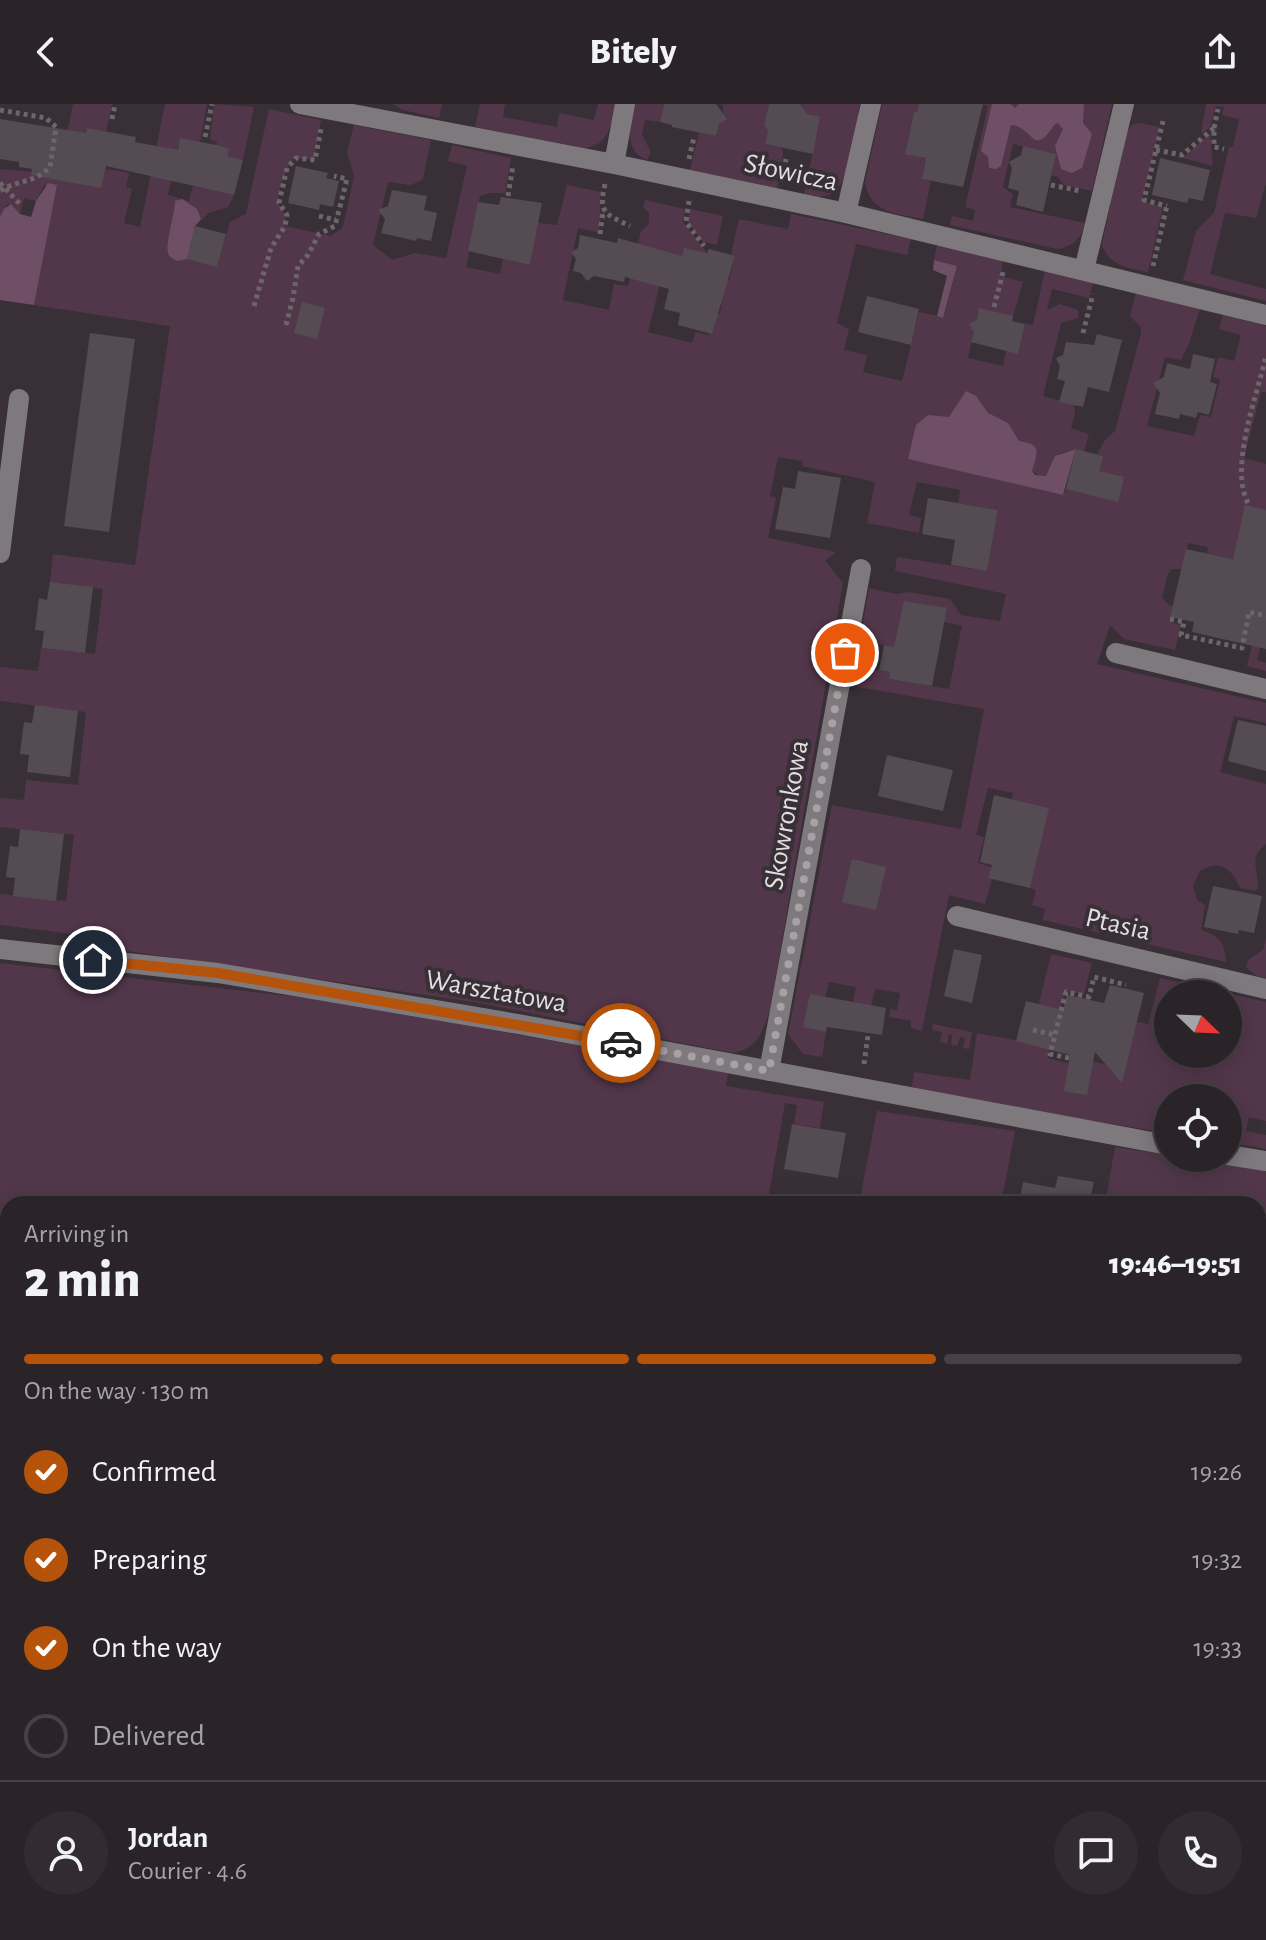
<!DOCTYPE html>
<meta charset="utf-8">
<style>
body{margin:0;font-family:"Alegreya Sans",sans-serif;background:#322c30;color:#f1f3f6;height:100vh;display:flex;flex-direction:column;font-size:30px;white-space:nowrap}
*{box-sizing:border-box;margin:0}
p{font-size:26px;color:#a5a4a8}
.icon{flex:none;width:44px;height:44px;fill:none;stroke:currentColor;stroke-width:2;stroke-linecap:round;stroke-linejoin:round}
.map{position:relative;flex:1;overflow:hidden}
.panel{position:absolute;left:0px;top:1092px;width:1266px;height:744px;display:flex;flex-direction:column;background:#2a2428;border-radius:24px 24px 0 0;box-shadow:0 4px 20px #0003,0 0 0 2px #464145}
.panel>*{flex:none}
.needle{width:52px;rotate:113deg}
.fabs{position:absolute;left:1154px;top:876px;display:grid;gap:16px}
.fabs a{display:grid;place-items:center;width:88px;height:88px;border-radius:50%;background:#2a2428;box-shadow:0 4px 20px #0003,0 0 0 2px #464145;font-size:40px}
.pin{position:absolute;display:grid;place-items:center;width:68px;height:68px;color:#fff;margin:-34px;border:4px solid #fff;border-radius:50%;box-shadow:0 2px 8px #0007}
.courier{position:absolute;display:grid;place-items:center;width:80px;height:80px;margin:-40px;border:6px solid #b45309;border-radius:50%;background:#fff;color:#222;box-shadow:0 2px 10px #0007}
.summary em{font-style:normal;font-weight:800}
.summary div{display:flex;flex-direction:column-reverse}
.summary{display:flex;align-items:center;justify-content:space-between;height:136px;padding:0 24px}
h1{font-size:52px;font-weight:800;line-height:60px}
.bar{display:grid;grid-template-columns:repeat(4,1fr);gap:12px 8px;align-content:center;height:96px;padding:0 24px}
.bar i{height:10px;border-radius:6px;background:#464145}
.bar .current{background:#b45309}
.bar p{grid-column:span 4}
.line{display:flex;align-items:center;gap:20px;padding:0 24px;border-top:2px solid #464145}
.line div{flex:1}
.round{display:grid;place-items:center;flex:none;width:84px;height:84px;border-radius:42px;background:#322c30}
ol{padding:0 24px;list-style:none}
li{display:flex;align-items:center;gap:24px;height:88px}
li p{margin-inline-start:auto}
li .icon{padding:8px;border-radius:50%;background:#b45309;color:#fff;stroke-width:4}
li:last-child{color:#a5a4a8}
li i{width:44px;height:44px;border:4px solid #464145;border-radius:50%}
header{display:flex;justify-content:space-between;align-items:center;height:104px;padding:0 24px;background:#2a2428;font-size:36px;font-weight:800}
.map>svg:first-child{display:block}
.green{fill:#52374b;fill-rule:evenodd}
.forest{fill:#6e4f66}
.building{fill:#544c52}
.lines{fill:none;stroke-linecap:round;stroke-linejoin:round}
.path{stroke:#6c656a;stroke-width:5;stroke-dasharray:4 4;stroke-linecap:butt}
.minor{stroke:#7e797c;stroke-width:20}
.done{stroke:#a7a1a6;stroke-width:8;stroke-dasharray:0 14.4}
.route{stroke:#b45309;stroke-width:10}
.labels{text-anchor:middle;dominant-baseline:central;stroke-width:8;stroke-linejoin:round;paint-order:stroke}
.street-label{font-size:28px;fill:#e3dee2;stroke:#383036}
</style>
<header><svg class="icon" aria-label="back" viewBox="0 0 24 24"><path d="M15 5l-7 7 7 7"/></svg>Bitely<svg class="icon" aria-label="share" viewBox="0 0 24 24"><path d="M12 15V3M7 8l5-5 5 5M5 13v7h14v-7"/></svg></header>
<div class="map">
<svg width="1266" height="1836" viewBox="0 0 1266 1836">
<rect width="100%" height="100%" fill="#383036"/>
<path class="green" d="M73,0H112L106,28L87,24L84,38L102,64L129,69L126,83L132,85L124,119L140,123L165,0H207L200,38L180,35L168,91L189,97L193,82L234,91L228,103L209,109L195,122L217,162L230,118L246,110L269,5L321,16L314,55H292L281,80L277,98L286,112L285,122L331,132L343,123L354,72L347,48L354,21L431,36L423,75L411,81L388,78L373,141L392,156L415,149L446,154L467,62L448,57L452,41L511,54L505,89H489L480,92L466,163L500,170L503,155L530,161L538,119L557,121L567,81L601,88C598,102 602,113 598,128L578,124L563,196L609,206L614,180L628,182L641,127L649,120V109L643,103L645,96L685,105L683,118L707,149L684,145L682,152L668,148L648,228L692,239L696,228L707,231L712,229L717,210H720L725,177H729L735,152L731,151L739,115L788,125L791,110L911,135L907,151L856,140L837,219L849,225L844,246L867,251L863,268L902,277L919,208L944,213L957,162L934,156L937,141L1003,157L1000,172L1023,178L1013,212L972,218L971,223L974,227L968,254L1003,262L1006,247L1018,249L1025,220L1033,221L1045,166L1093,178L1089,194L1052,185L1047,206L1060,200L1078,206V214L1061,219L1043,292L1074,301L1075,310L1071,324L1089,330L1084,347L1076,345L1058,350L1046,372L1042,373L1032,367L1030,339L1019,337L1006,377L1063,391L1066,385L1092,391L1102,352L1097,350L1105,336L1115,327L1141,229V223L1130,212L1136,189L1200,205L1189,239L1181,256L1165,253L1147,322L1194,332L1200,311L1211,313L1220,275L1213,273L1218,253L1234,257L1241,231L1219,225L1223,211L1266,222V288H1261L1244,354L1266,360V406L1251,459L1207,449L1208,443L1188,439L1182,465H1172L1168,469L1162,493L1166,499L1173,502L1169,518L1181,521L1175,546L1124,535L1110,521L1097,560L1266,599V619L1234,612L1220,668L1266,680V740C1249,753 1257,761 1258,784L1256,787L1240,784C1232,764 1219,755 1200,767L1193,782L1197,796L1205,801L1201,826C1218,831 1226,840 1226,858L1043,816L1045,805L1032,801L1036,786L1030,784L1048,704L1012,696L1013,689L988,684L976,731L984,733L978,759L991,763L989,774L992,775L985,800L949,791L922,927L911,924V917L889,913L890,905L897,906L900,889L875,885L871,902L853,899L856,883L829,878L825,893L804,923L826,928L822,953L803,950L788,930L832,701L961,725L984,605L852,582L856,562L890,568L889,575L949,585L962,522L944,518L947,504L894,543L860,537L869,484L896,490L909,488L950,495L961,511L1000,517L1006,490L895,467L897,453L987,467L998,406L958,399L960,386L917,378L909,411L921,414L919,429L867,419L875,378L802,362L803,357L778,353L770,392L776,394L768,434L836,448L825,457L843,479L770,906C761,930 759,943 733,949L480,899L100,843L90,832L0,821V790L66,797L74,731L0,723V694L24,696L26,676L78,681L86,608L0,597V563L38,567L41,544L95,550L103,485L50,478L53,450L135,461L170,222L34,201L57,81H44L36,97L24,94L20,110L11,100L7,101L0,114V65L59,70Z
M214,0L254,3L243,56L227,52L216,42L217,37L210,36Z
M392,0H442L439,14L403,6Z
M480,0H505L503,13L557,23L559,9L594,16L598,0H616C612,20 609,41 585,44L475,23Z
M635,0H664L660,18L645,16L642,31L651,48L647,56C622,46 631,21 635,0Z
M719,0H769L764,21L768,26L765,40L782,44L783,50L777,85L690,66L699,29L716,32L719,20L723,17V1Z
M800,0H860C856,19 850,76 835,87C825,95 815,93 804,90L820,14L807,10Z
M882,0H919L917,8H914L905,49L926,54L922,75L931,77L923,115C898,110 869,109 865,78Z
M981,0H1112L1092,87L1064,81L1058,73L1051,71L1055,50L1013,40L1003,83L1013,90L1010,103L1085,119C1082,134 1073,143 1057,145L950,121L952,112L973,117L975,106L965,103L988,2Z
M1206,0H1266V79L1256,114L1225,109L1210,170L1266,185V197L1183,176L1196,127L1214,109L1229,43H1233L1239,15L1222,11L1224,3L1216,2L1210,23L1201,30Z
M1139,19L1160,23L1142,97L1163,103L1148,168C1129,164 1109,162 1102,141L1124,33L1132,21Z
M1210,29L1213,62L1183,54Z
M690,105L723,112L717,141L703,138L688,118Z
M1258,514L1264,528L1257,556L1266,559V567L1247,562Z
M1266,834V874L1255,871L1246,863L1248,856L1263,846Z
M1051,850L1092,859L1084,890L1065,887L1054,930L1033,924Z
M0,859L298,893L420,913L728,969L726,982L824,998L820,1024L794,1020L797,1001L785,999L768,1096L785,1100H8V1828H1201L1254,1836H0Z
M1160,874L1266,898V1017L1249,1013L1246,1027L1266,1031V1045L1228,1038V994H1168V1029L945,993L912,983L914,968L970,976L977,929L1024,938L1053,932L1048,954L1071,960L1073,953L1125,965L1137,918L1148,920ZM1168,890H1228V950H1168Z
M933,920L972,928L969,945L963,944L965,934L960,933L957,942L951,941L952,931L949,930L947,940L940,938L942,928L932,926Z
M877,1007L1015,1027L1001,1100H859Z
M1115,1043L1168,1051V1054H1188L1266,1065V1444L1262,1460L1266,1474V1538L1258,1540V1100H1105Z"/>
<path class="forest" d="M992,0H1011L1015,4L1019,0H1084L1083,19L1092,30L1082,64L1072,69L1061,65L1055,42L1063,25L1058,19L1055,20C1032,55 1035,23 1011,21L1001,62L996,65L989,64L988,53L981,47Z
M48,79L57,81L34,201L0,196V113L4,105L11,100L20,110L31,113L36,97Z
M182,95L197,105L201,115L195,122L187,155L177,157C172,154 169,154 168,148C165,141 175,109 175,97Z
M934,156L957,162L943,214L937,212L947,172L933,166Z
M966,287L976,292L988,309L1008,319L1019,337C1043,340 1037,349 1032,367L1035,371L1046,372L1055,352L1076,345L1063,391L908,355L916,321L928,311L949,313Z
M1266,1538V1836L1201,1828H1258V1540Z"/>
<path class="building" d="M664,0H716L727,15L719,20L716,32L672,23V21L660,18Z
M769,0H800L807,10L820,13L813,50L765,40L768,26L764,21Z
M919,0H983L963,83L922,75L926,54L905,50L914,8H917Z
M0,15L86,29L87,24L136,33L135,38L178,46L180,34L216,41L229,45L227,52L243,56L234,91L106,62L101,84L31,71L32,65L19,63V58L0,55Z
M1023,42L1056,50L1043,108L1016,101L1019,87L1008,84L1012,64L1009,58L1021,51Z
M1160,54L1210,66L1203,97L1189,94L1187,99L1152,91Z
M296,62L328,69L326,74L339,77L333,103L320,100L319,106L288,99Z
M392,86L427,92L424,106L437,109L431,137L417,134L416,137L381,129L385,115L378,106L388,102Z
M501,93L542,99L530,161L468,147L478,98L499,101Z
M195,122L226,130L217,163L187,155Z
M580,131L617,139L618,134L682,152L684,144L707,149L709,145L735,152L712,230L678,221L680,209L664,205L669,185L625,173L624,178L594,172L587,177L581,169L573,167L576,155L571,148L578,144Z
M867,192L919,205L911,241L858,228Z
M302,198L325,204L317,235L294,229Z
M979,204L1013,212L1012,217L1025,220L1018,250L971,238L974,228L969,220L977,216Z
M90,229L135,235L109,428L64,422Z
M1097,230L1122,236L1109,288L1088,283L1083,303L1059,298L1065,277L1057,275L1060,262L1056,254L1063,251L1066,238L1094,241Z
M1193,250L1215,255L1210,278L1217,280L1209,311L1198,308L1196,314L1180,310L1179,315L1155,310L1160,289L1153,279L1164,273L1167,259L1190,265Z
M1076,345L1103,352L1099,367L1124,373L1118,398L1066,385Z
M798,367L841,374L830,434L775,425L783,383L795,385Z
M928,394L998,406L987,467L951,461L955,436L922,430Z
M1245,401L1266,406V545L1192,528L1194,518L1170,513L1186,445L1233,455Z
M50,478L93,483L85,549L42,544L44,527L35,526L39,494L47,496Z
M904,497L947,504L932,582L889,575L890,568L879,566L884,541L894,543Z
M35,601L78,607L70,673L27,668L29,651L20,650L24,618L32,619Z
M1238,616L1266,622V667L1228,657Z
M887,651L953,666L943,707L878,692Z
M994,691L1049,704L1030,784L988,774L992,761L980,758Z
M20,725L64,730L56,797L13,792L15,774L6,773L8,757L10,742L18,743Z
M852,755L886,763L876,806L842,798Z
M1213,782L1262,792L1254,829L1239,826L1238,830L1204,823Z
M954,845L982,851L972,899L944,892Z
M1110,881L1144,889L1122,979L1095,948L1087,991L1064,987L1070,951L1016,937L1026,897L1063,906L1067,891L1104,899Z
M810,890L886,904L882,931L827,923L826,928L803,923Z
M792,1020L846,1029L838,1074L784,1065Z
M1058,1072L1094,1078L1089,1100H1019L1023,1078L1055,1084Z"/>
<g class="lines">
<path class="path" d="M0,6L46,14L56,23L50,63C35,79 17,76 0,87
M112,15L115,0
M1163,17L1144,96L1167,102
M1214,24L1218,5
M205,33L212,0
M1156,46L1182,51L1214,24V43L1224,45
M689,55L694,33
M782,74L786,55
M0,79L20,100
M605,80C598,109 605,110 630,122
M1051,81L1081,87
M508,92L513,61
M689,97L686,118L704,142
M319,112L336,116
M600,130L603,108
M1153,162L1167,101
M254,202L271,144L285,122L287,111L279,99L287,64L296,54L315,56L321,25
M994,203L1003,168
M286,221L293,194L298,162L308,151L319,130L335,122L347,75L334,72
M1083,229L1093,190
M1248,399C1229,363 1257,292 1266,252
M1170,515L1184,518L1181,531L1242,544L1249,508L1266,512
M1033,926L1055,931
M1069,954L1050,950L1066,888L1089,893L1094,873L1126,881
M864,960L868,931
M0,1202L8,1204"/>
<path class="minor" d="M300,0L614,60L846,109L1266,211
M614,60L625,0
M846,109L871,0
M1084,166L1124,0
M0,449L19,295
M1116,549L1266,585
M957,812L1266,885
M0,845L218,869L518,920L1168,1041
M769,967L861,465
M1228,1051L1266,1057
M1258,1516L1266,1493
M962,1836L970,1828"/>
</g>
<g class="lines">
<path class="done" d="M621,939L769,967L845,549"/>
<path class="route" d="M93,856L218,869L621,939"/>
</g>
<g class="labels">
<g class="street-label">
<text transform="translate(791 69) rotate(12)">Słowicza</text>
<text transform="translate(787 711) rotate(-80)">Skowronkowa</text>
<text transform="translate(1118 821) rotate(13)">Ptasia</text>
<text transform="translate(496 888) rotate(10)">Warsztatowa</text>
</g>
</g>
</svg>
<div class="fabs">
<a><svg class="needle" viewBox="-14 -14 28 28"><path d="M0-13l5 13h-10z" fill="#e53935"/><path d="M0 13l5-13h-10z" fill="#a5a4a8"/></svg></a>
<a><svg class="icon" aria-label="locate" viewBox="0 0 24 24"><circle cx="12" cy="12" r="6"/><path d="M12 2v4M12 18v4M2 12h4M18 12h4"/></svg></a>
</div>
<div class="pin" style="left:845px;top:549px;background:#ea580c"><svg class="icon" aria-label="bag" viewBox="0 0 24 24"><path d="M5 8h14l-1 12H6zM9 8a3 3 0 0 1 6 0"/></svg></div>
<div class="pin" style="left:93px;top:856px;background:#1f2937"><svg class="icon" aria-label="home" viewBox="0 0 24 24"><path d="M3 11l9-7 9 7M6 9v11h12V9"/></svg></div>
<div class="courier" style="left:621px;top:939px"><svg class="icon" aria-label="car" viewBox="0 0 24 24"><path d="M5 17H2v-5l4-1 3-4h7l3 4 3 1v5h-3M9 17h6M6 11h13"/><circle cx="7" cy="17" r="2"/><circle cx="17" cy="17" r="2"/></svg></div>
<section class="panel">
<div class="summary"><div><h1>2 min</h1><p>Arriving in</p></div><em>19:46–19:51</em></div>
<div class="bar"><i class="current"></i><i class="current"></i><i class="current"></i><i></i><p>On the way · 130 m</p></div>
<ol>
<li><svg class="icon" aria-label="check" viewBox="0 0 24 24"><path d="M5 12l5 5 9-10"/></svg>Confirmed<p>19:26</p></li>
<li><svg class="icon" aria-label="check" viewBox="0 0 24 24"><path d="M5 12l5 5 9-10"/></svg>Preparing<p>19:32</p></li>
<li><svg class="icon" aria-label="check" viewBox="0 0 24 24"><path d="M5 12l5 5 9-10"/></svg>On the way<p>19:33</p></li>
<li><i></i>Delivered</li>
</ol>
<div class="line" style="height:144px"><a class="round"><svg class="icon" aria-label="person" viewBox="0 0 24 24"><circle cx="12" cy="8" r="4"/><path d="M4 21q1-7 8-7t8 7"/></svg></a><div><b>Jordan</b><p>Courier · 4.6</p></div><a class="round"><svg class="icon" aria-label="chat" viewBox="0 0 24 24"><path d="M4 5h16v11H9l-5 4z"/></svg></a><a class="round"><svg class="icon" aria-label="phone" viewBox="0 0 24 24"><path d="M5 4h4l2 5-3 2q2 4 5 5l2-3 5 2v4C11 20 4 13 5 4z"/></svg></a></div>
</section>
</div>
